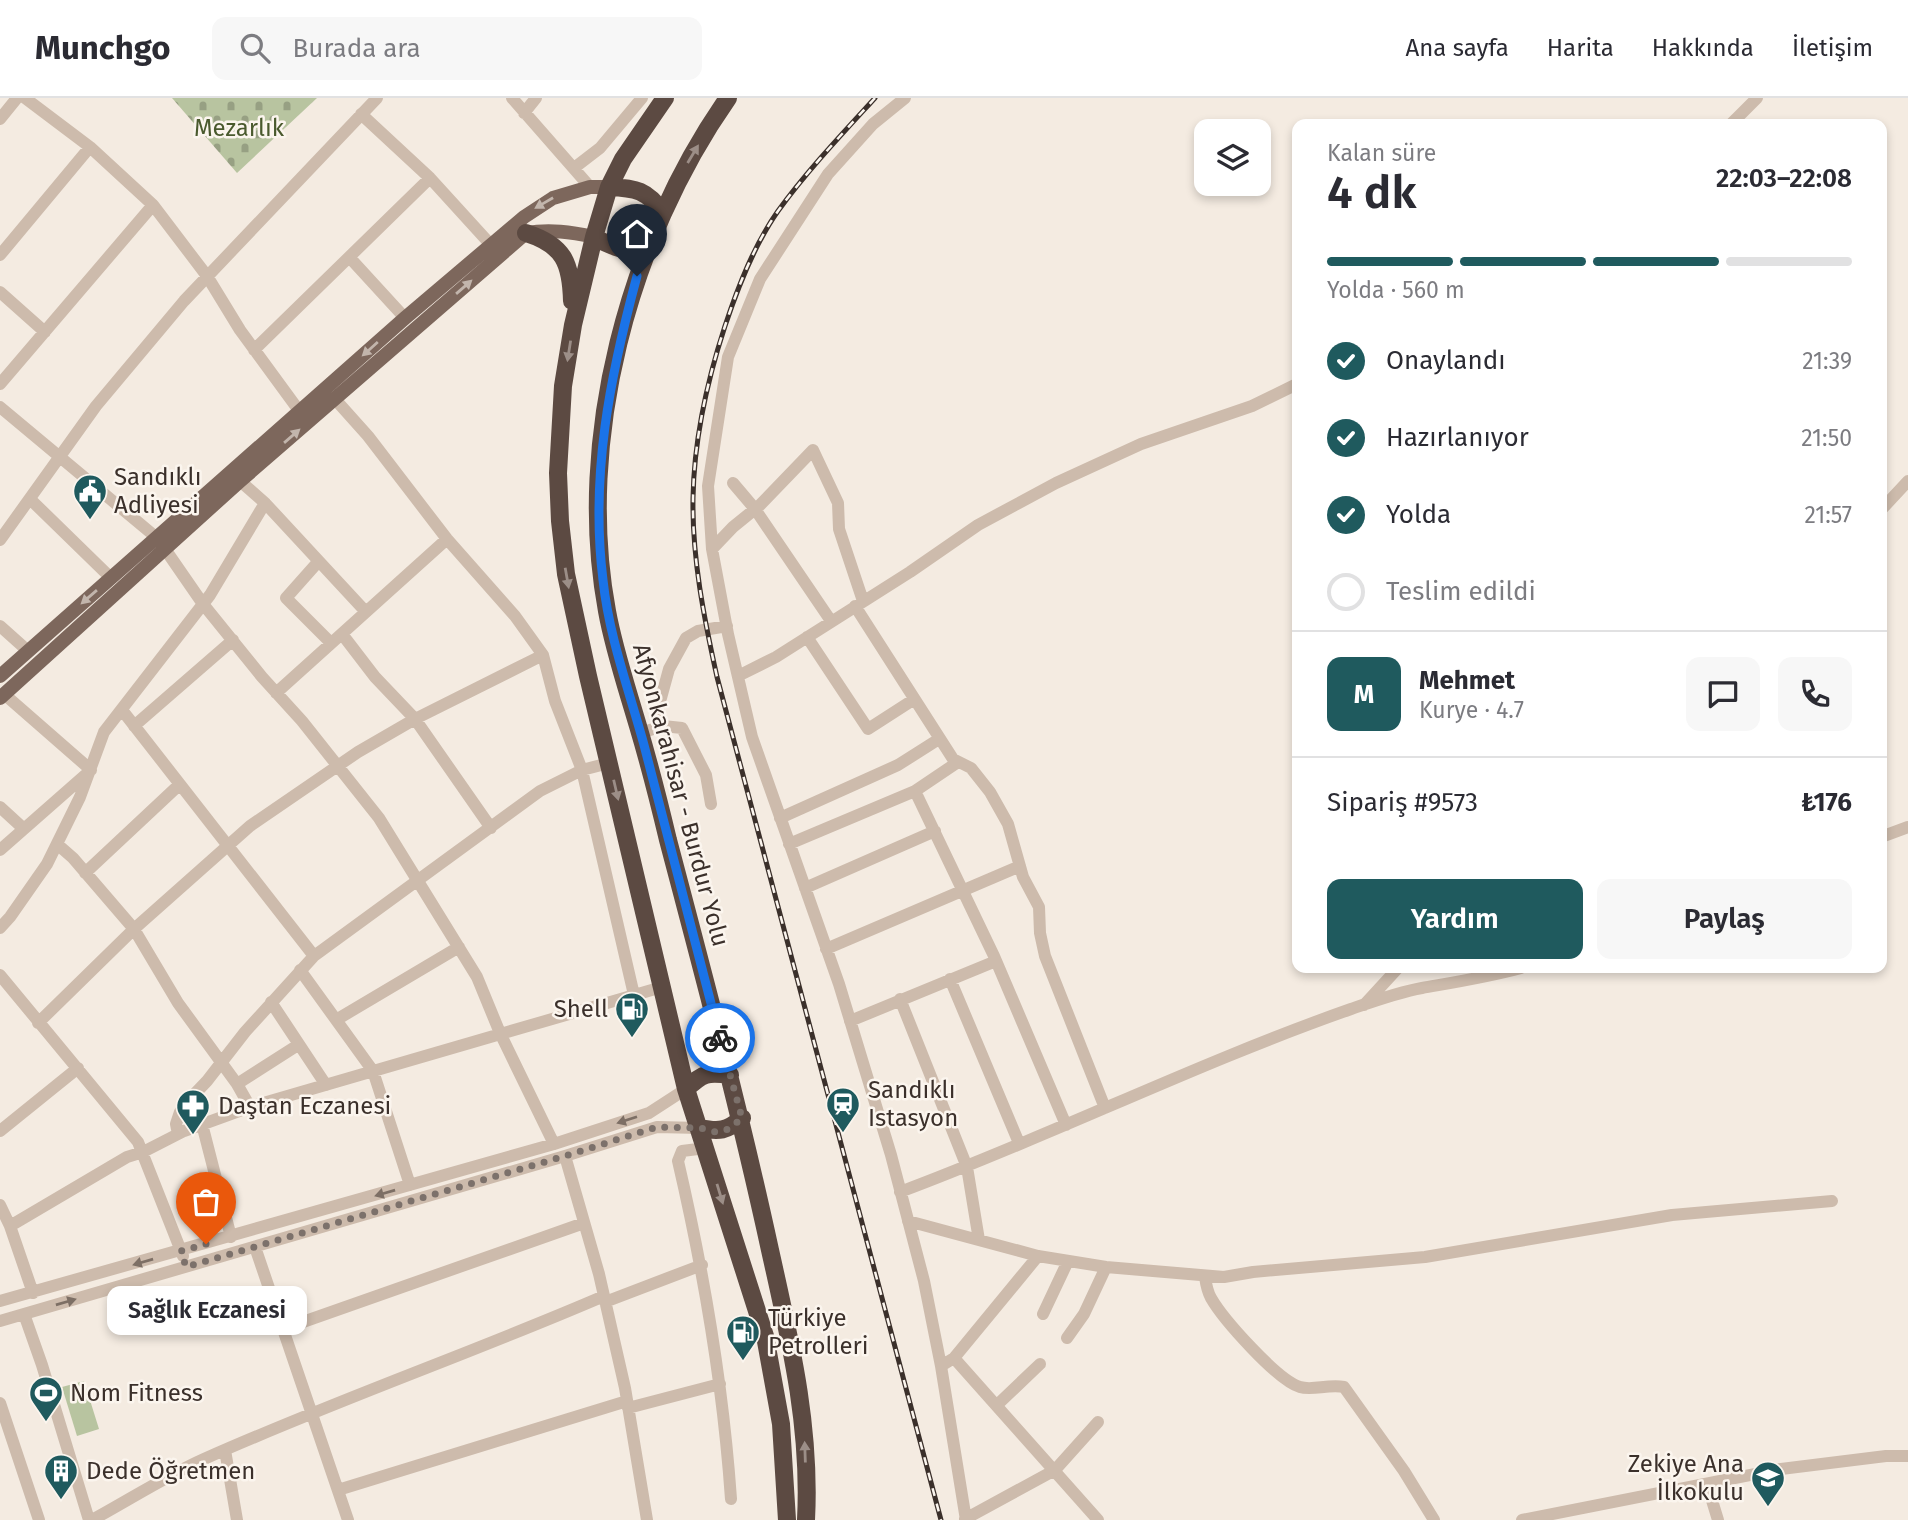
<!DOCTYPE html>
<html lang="tr">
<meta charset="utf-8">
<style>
body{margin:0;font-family:"Fira Sans",sans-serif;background:#f7f7f7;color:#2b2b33;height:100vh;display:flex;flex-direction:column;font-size:26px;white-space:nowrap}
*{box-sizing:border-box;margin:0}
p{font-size:23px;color:#7c7c81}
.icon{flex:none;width:38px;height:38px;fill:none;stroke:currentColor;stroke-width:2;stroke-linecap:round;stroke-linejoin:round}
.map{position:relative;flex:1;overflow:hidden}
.panel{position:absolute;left:1292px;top:21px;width:595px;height:854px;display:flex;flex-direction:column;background:#fff;border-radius:14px;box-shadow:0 4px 10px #0003}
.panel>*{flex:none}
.fabs{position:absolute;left:1194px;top:21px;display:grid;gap:14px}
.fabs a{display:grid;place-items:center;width:77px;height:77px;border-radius:14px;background:#fff;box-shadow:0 4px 10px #0003;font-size:35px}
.pin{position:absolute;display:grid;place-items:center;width:60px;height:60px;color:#fff;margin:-72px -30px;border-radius:50% 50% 50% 0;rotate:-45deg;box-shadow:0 0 7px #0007}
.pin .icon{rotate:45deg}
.courier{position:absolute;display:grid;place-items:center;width:70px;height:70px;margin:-35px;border:5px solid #1a73e8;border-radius:50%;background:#fff;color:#222;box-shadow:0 2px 9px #0007}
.bubble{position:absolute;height:49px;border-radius:14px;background:#fff;box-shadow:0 4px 10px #0003;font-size:23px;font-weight:600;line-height:49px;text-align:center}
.head em{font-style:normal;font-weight:600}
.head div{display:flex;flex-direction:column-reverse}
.head{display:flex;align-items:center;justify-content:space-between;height:119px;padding:0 35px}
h1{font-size:46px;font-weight:600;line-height:52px}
.bar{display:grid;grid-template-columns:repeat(4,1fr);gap:10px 7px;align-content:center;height:84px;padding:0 35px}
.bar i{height:9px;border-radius:5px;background:#e1e1e2}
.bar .on{background:#1f5a5e}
.bar p{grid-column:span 4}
.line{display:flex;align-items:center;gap:18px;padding:0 35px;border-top:2px solid #e1e1e2}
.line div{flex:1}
.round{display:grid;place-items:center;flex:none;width:74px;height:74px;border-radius:14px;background:#f7f7f7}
ol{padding:0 35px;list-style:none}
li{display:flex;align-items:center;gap:21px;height:77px}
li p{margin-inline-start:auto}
li .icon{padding:7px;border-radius:50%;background:#1f5a5e;color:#fff;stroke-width:4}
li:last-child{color:#7c7c81}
li i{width:38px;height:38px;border:4px solid #e1e1e2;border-radius:50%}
.action{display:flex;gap:14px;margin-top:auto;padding:14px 35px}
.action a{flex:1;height:80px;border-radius:14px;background:#1f5a5e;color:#fff;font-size:28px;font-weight:600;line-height:80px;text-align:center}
.action a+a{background:#f7f7f7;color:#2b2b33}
header{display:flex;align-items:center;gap:42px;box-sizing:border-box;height:98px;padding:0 35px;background:#fff;border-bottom:2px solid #e1e1e2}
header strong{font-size:33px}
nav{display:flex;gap:38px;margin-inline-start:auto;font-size:24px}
.search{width:490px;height:63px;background:#f7f7f7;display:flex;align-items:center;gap:18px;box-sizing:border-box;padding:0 24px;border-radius:14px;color:#7c7c81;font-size:26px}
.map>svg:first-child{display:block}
.cemetery{fill:url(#cemetery-stones)}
.garden{fill:#b8c4a0}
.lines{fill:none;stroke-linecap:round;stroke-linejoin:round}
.minor{stroke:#cdbbac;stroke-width:12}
.major{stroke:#7d675c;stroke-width:14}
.highway{stroke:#5c4a42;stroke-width:18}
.rail-casing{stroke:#3b302b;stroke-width:5}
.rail{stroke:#fbf5ee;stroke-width:2.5;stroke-dasharray:8;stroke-linecap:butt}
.oneway{fill:#9c8e87}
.oneway2{fill:#c2b5ac}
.oneway3{fill:#7d6f65}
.done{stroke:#7c716b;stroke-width:7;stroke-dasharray:0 12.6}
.route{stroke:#1a73e8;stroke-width:9}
.labels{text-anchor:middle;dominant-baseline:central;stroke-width:5;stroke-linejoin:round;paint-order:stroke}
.park-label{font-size:24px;fill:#4a5a2e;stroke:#fbf5ee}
.poi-label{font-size:24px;fill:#3b302b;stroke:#fbf5ee;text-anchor:start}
.street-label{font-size:24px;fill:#3b302b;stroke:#fbf5ee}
</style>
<header>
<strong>Munchgo</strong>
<div class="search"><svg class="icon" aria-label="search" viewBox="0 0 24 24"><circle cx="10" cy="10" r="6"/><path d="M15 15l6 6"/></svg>Burada ara</div>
<nav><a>Ana sayfa</a><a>Harita</a><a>Hakkında</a><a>İletişim</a></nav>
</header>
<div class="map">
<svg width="1908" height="1422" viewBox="0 0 1908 1422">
<defs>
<pattern id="cemetery-stones" width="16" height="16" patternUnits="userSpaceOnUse" patternTransform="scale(1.75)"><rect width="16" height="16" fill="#b8c4a0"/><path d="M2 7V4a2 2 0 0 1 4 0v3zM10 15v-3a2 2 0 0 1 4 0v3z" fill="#97a083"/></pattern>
</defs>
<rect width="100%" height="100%" fill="#f4ebe1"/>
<path class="cemetery" d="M172,0H317L237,75Z"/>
<path class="garden" d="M84,1283L99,1331L77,1338L62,1289Z"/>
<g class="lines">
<path class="minor" d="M25,0L90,49L153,107L207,178L240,232L300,314
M512,0L590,89
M905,0L873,26L828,76L760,181L728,259L708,388L712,451L728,536L752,639L839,886L891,1057L924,1183L941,1268L966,1422
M524,15L536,0
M0,21L17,0
M1731,26L1757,0
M574,70L600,50L642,0
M430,80L491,147
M0,157L90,49
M350,160L405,220
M0,194L45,234
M254,252L430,80L361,16
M0,286L153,107
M334,300L368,338L447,441L515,518L543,557L555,603L582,672L634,897
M0,309L157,440
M240,383L265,405L366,514
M733,385L755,411L831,523
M30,401L111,480
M1881,412L1908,383
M0,442L96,308L184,203L377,0
M165,451L203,506L262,579L302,623L379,720L477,879L500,935L554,1046
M712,451L733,429L760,407L813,352L838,405L839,431L863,503
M318,464L286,500L331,545
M855,508L953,661L971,670L990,694L1008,726L1023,779L1039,809L1040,835L1045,858L1105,1010
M0,528L28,553
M342,536L375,579L415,621L491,730
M807,539L868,631L913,602
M738,578L776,559L910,474L978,427L1056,385L1141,346L1252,308L1297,286
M276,595L447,441
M122,612L314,858
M134,628L233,542
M663,628L658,611L669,571L686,540L698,533L727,528
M640,635L663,628L682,630L706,677L711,706
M915,693L994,858L1066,1027
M0,709L24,731
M780,720L898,667L939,641
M1881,739L1908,729
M57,746L73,760L134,831L178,905L237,986L250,1009
M789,746L915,693L958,664
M0,752L91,672L4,596
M85,775L179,687
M805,790L935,733
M0,830L10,819L47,766L80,699L104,634L210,497L265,405
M826,851L1020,768
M300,872L373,973L410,1087
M0,877L138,1044L183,1158
M950,881L1019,1045
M900,901L967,1069L979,1142
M271,904L326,987
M1364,907L1398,870
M336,922L459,849
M850,923L996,863
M38,925L134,831L250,728L358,654L415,621L543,557
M237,986L298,947
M202,1026L231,1139
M0,1033L78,970
M178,1036L176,1026L180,1014L186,1005L207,983L245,934L314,858L540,693L582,672L609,665
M706,1050L682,1053L678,1063C704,1175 723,1286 731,1401
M565,1058L599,1176L625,1290L647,1422
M900,1094C1053,1037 1197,965 1351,911C1374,903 1399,894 1422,890C1456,884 1488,879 1521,870
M0,1107L10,1128L33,1195
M908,1123L1038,1158L1106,1169L1224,1179L1253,1174L1425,1159L1672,1117L1832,1103
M10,1128L127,1059L143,1054L184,1033L250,1009L662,889
M255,1149L348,1422
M1205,1179C1206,1186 1207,1193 1211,1200C1223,1221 1277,1282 1300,1289C1312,1293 1328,1286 1344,1289L1404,1373L1434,1422
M0,1203L554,1046L649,1015L686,991
M605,1204L702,1167
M24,1216L42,1267L89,1422
M1043,1216L1068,1163
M0,1223L565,1058L657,1029L700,1030
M283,1231L584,1125
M1067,1240L1084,1216L1106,1169
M954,1260L1038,1158
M941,1268L954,1260L1098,1422
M0,1305L39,1422
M997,1307L1040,1266
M628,1310L720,1286
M225,1352L237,1422
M1707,1386L1718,1422
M338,1392L627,1303
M965,1421L1055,1372L1098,1324
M92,1422C129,1402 166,1378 204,1361C336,1302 472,1255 604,1198
M1522,1422L1781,1371L1886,1358H1908"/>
<path class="major" d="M0,578L405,220L524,119L553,100L590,89H609
M0,600L240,383L526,135C550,131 571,134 594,139"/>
<path class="highway" d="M665,0L623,61L609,89L594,139L573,227L563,288L558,375L560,423L566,476L588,578L686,991L765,1238L781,1326L787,1422
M728,0C629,141 575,342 607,513C614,552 627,590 638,628C649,665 659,704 668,742C704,878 740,1014 770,1152C790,1242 811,1328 806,1422
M609,89C636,90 647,92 663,115
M526,135C564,147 571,165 572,203
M594,139C612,149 626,154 646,152
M686,991C703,975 707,974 730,977
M700,1030C719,1034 727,1033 742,1020"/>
<g class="rail-casing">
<path id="rail" d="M875,0C842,36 807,73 778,113C754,147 738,189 725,228C707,283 694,342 693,400C692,460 704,520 717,579L941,1422"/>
</g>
<use href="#rail" class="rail"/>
</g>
<defs><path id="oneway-solid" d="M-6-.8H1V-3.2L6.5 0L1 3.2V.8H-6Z" transform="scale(1.75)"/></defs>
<g class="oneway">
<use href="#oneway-solid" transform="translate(693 56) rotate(-59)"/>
<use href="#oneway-solid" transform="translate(569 253) rotate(99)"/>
<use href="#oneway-solid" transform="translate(567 480) rotate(80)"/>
<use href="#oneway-solid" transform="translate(616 692) rotate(77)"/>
<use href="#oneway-solid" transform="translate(720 1096) rotate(73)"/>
<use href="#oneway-solid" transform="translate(805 1354) rotate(-92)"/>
</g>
<g class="oneway2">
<use href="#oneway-solid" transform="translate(544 105) rotate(150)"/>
<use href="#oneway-solid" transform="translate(464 189) rotate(-41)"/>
<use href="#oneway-solid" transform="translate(370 251) rotate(138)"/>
<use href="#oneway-solid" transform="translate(292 338) rotate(-41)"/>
<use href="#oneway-solid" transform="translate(89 499) rotate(139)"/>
</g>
<g class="oneway3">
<use href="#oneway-solid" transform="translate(627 1022) rotate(162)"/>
<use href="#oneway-solid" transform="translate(385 1095) rotate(164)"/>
<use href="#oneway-solid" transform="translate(143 1164) rotate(164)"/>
<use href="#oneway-solid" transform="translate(66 1204) rotate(-16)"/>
</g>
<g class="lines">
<path class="done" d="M206,1146L181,1153L186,1169L565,1058L657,1029L700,1030L716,1034L729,1031L742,1020L720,940"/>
<path class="route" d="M637,178C610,278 590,378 603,482C609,539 629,592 644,647C670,745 695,843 720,940"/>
</g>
<defs>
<g id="civic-pin" transform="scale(1.75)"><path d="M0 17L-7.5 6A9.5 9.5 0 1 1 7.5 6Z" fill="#1f5a5e" stroke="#fbf5ee"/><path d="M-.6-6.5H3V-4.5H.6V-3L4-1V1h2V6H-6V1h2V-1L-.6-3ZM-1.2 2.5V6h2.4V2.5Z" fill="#fff"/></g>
<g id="fuel-pin" transform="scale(1.75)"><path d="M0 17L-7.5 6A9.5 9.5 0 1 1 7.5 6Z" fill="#1f5a5e" stroke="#fbf5ee"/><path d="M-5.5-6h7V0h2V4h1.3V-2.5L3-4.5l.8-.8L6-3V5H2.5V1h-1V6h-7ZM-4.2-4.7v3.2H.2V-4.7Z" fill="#fff"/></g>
<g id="station-pin" transform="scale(1.75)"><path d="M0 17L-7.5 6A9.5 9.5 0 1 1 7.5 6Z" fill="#1f5a5e" stroke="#fbf5ee"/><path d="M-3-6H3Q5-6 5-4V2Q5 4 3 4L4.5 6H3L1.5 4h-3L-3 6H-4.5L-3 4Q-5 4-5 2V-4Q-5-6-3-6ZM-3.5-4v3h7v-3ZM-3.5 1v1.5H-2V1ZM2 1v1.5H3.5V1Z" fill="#fff"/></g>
<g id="pharmacy-pin" transform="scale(1.75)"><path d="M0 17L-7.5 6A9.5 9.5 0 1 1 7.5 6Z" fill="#1f5a5e" stroke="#fbf5ee"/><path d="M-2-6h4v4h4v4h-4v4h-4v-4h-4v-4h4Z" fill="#fff"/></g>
<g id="stadium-pin" transform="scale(1.75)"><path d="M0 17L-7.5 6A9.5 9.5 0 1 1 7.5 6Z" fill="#1f5a5e" stroke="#fbf5ee"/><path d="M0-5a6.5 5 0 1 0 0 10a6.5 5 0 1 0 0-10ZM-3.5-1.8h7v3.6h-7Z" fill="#fff"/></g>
<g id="building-pin" transform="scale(1.75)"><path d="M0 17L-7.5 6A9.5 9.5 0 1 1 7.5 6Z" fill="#1f5a5e" stroke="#fbf5ee"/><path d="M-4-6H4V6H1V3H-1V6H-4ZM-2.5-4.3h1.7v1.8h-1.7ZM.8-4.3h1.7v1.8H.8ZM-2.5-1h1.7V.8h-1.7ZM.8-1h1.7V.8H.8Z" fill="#fff"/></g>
<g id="school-pin" transform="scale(1.75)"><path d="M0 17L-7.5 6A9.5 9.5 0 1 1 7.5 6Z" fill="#1f5a5e" stroke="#fbf5ee"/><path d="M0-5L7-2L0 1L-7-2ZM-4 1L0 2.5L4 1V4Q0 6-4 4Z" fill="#fff"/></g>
</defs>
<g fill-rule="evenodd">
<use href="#civic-pin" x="90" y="393"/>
<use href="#fuel-pin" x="632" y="911"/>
<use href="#station-pin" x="843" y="1006"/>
<use href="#pharmacy-pin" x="193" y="1008"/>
<use href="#fuel-pin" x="743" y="1234"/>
<use href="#stadium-pin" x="46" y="1295"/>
<use href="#building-pin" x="61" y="1373"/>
<use href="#school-pin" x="1768" y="1380"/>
</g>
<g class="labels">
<g class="park-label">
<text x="239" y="30">Mezarlık</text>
</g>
<g class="poi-label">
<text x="114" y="379">Sandıklı<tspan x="114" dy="28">Adliyesi</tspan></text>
<text x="608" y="911" text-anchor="end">Shell</text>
<text x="868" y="992">Sandıklı<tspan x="868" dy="28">Istasyon</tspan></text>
<text x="218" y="1008">Daştan Eczanesi</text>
<text x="768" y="1220">Türkiye<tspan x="768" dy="28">Petrolleri</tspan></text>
<text x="70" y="1295">Nom Fitness</text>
<text x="1744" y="1366" text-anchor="end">Zekiye Ana<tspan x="1744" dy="28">İlkokulu</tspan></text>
<text x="86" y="1373">Dede Öğretmen</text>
</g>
<g class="street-label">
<text transform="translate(681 697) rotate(75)">Afyonkarahisar - Burdur Yolu</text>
</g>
</g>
</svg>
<div class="fabs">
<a><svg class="icon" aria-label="layers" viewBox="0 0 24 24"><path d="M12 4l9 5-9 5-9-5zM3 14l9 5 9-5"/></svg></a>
</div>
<div class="pin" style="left:206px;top:1146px;background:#ea580c"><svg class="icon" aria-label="bag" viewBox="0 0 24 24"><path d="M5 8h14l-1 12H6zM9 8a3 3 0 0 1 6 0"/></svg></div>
<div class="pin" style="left:637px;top:178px;background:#1f2937"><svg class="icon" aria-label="home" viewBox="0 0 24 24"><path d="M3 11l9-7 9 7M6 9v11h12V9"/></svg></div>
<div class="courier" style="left:720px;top:940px"><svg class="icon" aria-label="bike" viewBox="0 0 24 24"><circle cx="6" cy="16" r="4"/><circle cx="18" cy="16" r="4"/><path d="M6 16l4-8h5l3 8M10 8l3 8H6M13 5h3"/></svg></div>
<div class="bubble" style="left:107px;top:1188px;width:200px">Sağlık Eczanesi</div>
<section class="panel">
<div class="head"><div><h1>4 dk</h1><p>Kalan süre</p></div><em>22:03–22:08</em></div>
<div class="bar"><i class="on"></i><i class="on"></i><i class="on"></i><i></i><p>Yolda · 560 m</p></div>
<ol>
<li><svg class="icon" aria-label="check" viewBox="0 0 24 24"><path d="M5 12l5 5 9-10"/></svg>Onaylandı<p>21:39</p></li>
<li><svg class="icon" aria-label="check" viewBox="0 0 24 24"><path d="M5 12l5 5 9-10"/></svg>Hazırlanıyor<p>21:50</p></li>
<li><svg class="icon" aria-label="check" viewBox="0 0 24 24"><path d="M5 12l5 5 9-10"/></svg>Yolda<p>21:57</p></li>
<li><i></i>Teslim edildi</li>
</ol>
<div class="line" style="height:126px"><b class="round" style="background:#1f5a5e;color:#fff">M</b><div><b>Mehmet</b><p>Kurye · 4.7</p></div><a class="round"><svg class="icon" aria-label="chat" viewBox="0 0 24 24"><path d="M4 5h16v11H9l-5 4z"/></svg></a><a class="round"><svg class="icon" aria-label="phone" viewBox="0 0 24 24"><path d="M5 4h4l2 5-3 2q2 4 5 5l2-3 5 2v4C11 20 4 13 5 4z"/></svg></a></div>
<div class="line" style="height:91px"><div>Sipariş #9573</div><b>₺176</b></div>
<div class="action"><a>Yardım</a><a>Paylaş</a></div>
</section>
</div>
